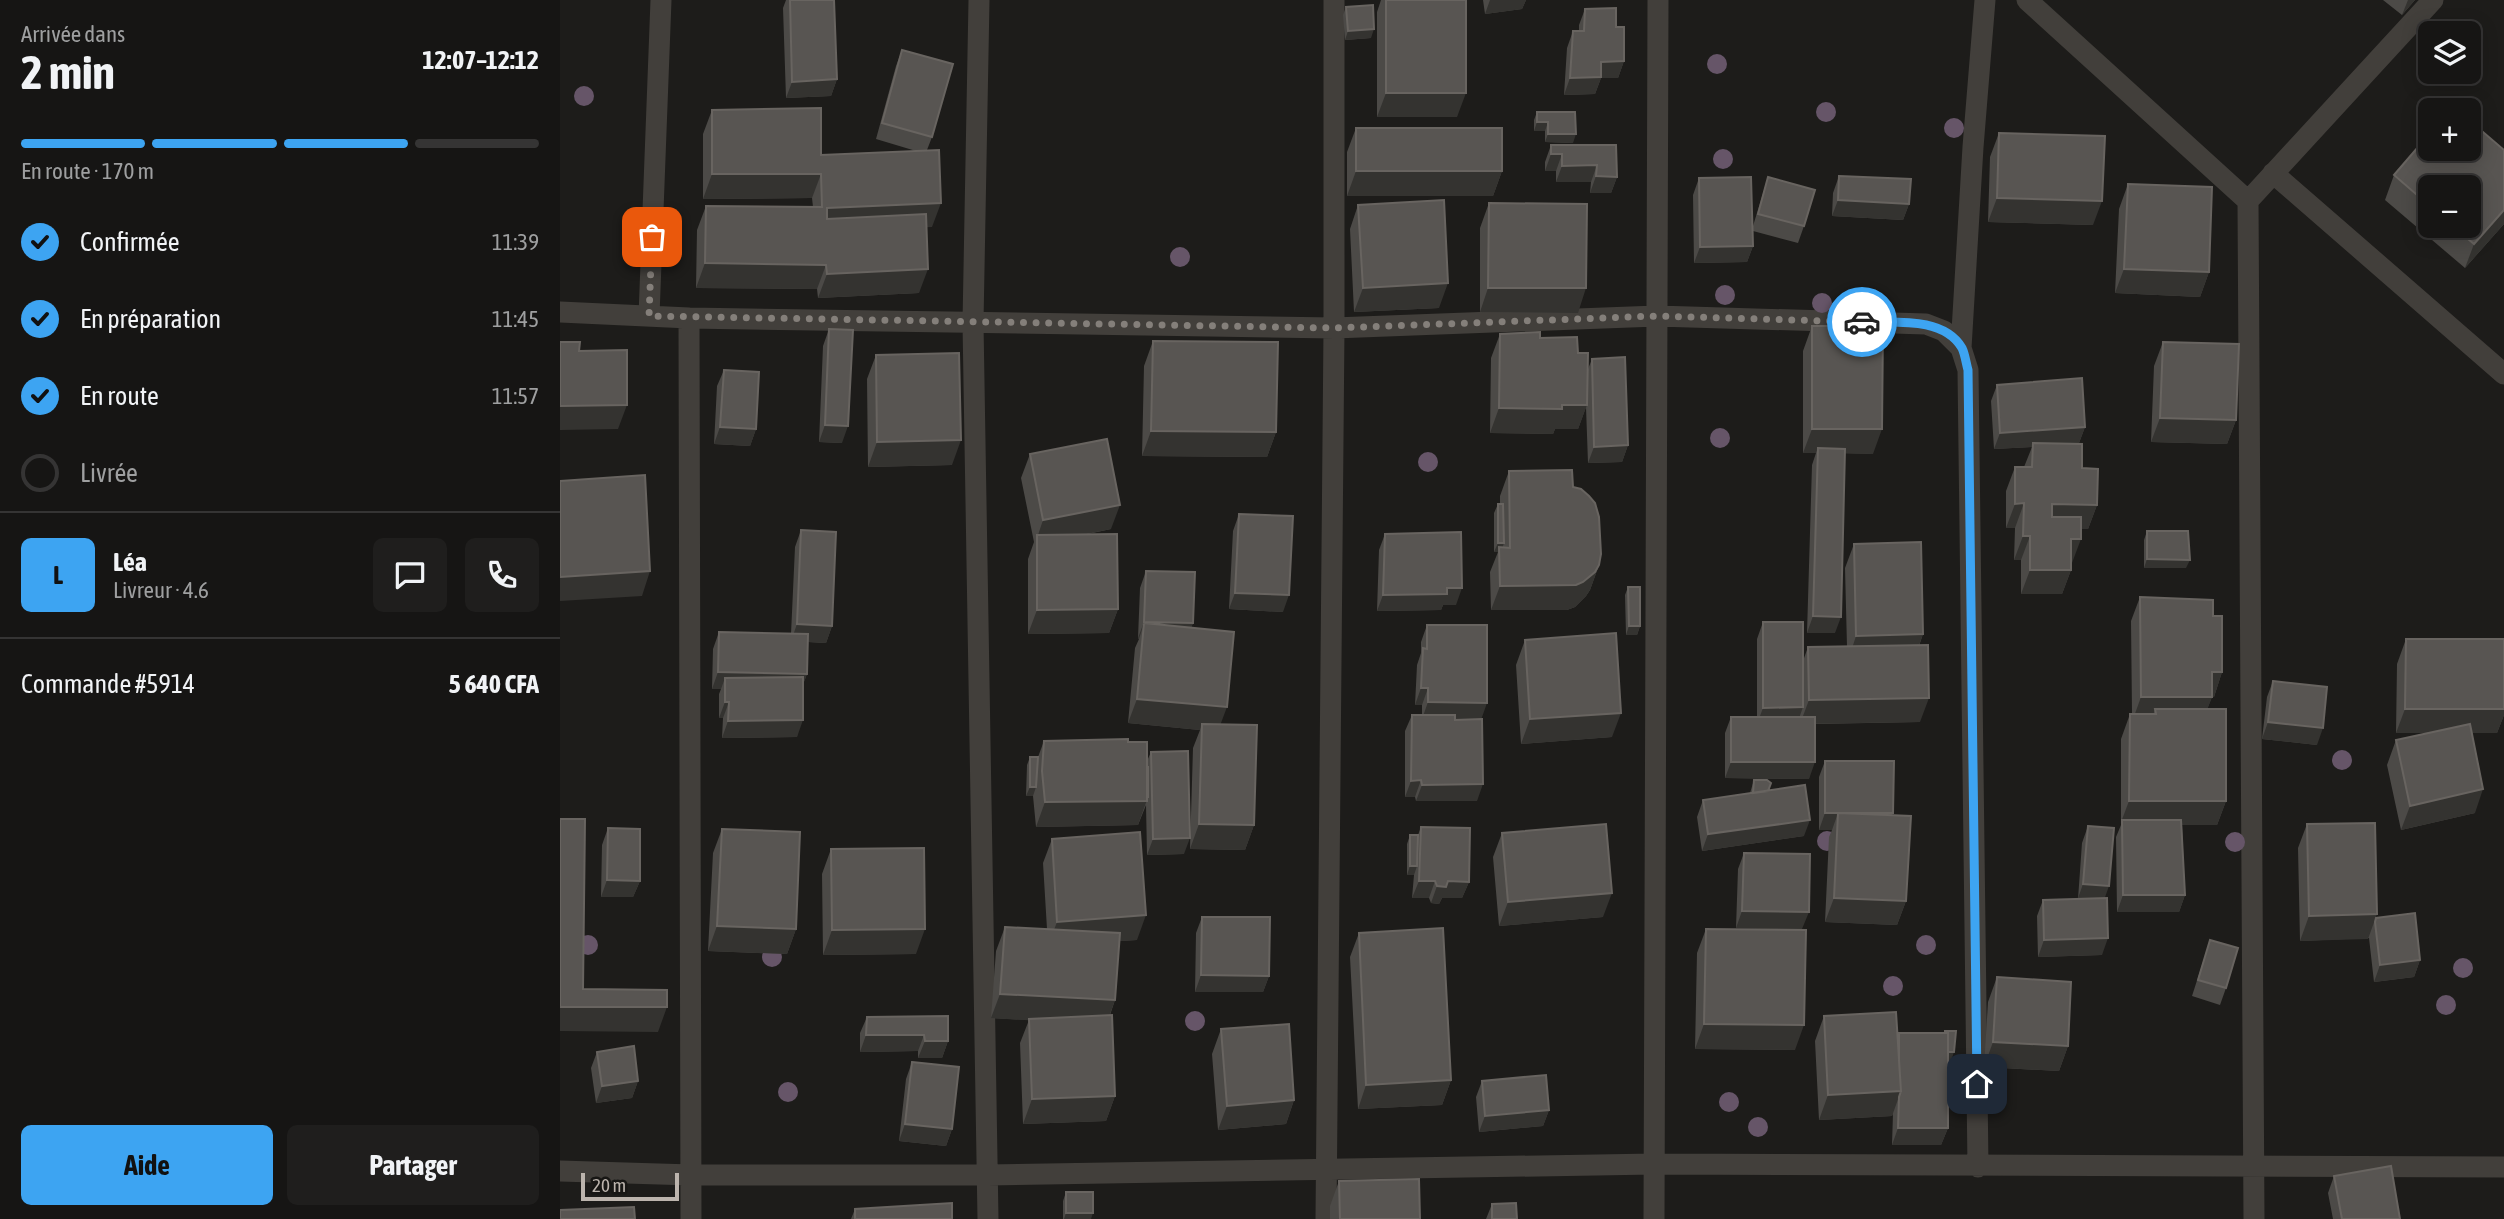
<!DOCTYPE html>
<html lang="fr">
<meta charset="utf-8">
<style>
body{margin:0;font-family:"Asap Condensed",sans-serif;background:#1f1e1d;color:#f1f3f6;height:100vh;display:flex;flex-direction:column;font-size:26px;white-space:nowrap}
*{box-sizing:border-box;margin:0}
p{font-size:23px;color:#9e9fa0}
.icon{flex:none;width:38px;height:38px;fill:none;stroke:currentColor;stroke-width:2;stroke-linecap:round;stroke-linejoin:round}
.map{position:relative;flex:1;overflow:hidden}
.sheet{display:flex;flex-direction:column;background:#161514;width:560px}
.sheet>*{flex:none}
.buttons{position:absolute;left:1858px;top:21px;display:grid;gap:14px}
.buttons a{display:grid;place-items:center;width:63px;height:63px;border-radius:10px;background:#161514;box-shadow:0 4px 18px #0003,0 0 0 2px #353434;font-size:35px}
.scale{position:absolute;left:21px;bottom:18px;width:98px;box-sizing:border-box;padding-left:7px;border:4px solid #bcb4ad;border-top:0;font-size:19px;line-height:24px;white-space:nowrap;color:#bcb4ad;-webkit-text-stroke:5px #181715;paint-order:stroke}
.pin{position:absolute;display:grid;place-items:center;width:60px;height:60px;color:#fff;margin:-30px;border-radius:14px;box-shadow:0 4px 10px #0006}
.courier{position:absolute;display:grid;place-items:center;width:70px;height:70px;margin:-35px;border:5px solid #3da4f2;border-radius:50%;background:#fff;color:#222;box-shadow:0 2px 9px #0007}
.summary em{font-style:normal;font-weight:700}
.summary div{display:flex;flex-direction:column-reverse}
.summary{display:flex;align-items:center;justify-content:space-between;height:119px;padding:0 21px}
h1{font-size:46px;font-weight:700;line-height:52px}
.bar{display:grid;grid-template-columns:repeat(4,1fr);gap:10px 7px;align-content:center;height:84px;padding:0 21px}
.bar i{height:9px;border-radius:5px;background:#353434}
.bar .active{background:#3da4f2}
.bar p{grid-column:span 4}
.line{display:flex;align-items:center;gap:18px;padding:0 21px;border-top:2px solid #353434}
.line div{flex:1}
.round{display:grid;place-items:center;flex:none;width:74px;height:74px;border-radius:10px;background:#1f1e1d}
ol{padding:0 21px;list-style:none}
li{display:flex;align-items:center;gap:21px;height:77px}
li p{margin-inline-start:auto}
li .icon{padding:7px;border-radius:50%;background:#3da4f2;color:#111;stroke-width:4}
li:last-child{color:#9e9fa0}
li i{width:38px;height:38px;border:4px solid #353434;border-radius:50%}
.action{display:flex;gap:14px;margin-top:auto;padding:14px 21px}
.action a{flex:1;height:80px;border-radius:10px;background:#3da4f2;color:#111;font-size:28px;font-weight:700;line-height:80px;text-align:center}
.action a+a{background:#1f1e1d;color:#f1f3f6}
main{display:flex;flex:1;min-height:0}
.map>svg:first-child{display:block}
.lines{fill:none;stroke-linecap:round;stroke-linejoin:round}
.street{stroke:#423f3b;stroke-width:21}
.tree{fill:#665568}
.wall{fill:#4c4a47;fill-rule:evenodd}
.shaded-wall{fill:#343330}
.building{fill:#585552;stroke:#686460;stroke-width:2}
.done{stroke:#847f7a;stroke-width:7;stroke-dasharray:0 12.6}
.route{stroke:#3da4f2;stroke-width:9}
</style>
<main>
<section class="sheet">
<div class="summary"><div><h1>2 min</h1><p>Arrivée dans</p></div><em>12:07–12:12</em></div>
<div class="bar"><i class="active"></i><i class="active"></i><i class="active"></i><i></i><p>En route · 170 m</p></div>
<ol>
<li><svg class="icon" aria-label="check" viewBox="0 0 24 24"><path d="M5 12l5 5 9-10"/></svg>Confirmée<p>11:39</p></li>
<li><svg class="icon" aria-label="check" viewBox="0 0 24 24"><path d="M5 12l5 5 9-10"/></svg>En préparation<p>11:45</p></li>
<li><svg class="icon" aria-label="check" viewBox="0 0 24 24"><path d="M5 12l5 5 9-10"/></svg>En route<p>11:57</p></li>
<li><i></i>Livrée</li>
</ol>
<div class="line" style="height:126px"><b class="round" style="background:#3da4f2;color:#111">L</b><div><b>Léa</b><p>Livreur · 4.6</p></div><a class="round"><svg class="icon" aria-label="chat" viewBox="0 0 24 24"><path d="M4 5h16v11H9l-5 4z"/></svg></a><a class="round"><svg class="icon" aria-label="phone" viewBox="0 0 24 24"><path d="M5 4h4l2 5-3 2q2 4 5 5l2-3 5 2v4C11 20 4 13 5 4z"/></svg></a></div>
<div class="line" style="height:91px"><div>Commande #5914</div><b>5 640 CFA</b></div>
<div class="action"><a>Aide</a><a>Partager</a></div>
</section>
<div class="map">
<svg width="1944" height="1219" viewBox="0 0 1944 1219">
<rect width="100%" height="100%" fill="#1d1c1a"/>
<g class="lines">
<path class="street" d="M419,0L413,323L428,1219
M1467,0L1688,201
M1713,173L1944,374
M0,312L129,318L131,1219
M89,316L101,0
M129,318L774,328L1097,316L1366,324L1384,331L1401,348
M1418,1167L1408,370L1401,348L1413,147L1425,0
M0,1171L132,1175H428L1094,1164L1944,1167
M766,1219L774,328V0
M1094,1219L1098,0
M1694,1219L1688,201L1873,0"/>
</g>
<g class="tree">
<circle cx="1157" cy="64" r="10"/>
<circle cx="24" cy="96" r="10"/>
<circle cx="1266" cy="112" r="10"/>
<circle cx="1394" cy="128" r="10"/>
<circle cx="1163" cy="159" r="10"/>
<circle cx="620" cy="257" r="10"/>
<circle cx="1165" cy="295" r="10"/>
<circle cx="1262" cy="303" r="10"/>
<circle cx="1160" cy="438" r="10"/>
<circle cx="868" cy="462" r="10"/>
<circle cx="1782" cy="760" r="10"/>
<circle cx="1267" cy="841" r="10"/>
<circle cx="1675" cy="842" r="10"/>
<circle cx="28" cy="945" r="10"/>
<circle cx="1366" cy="945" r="10"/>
<circle cx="212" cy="957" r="10"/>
<circle cx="1903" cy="968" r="10"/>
<circle cx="1333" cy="986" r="10"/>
<circle cx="1886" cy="1005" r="10"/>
<circle cx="635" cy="1021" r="10"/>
<circle cx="228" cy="1092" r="10"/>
<circle cx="1169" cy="1102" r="10"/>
<circle cx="1198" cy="1127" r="10"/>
</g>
<path class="wall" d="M226,0H274L277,79L271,96L226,98L223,8Z
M821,0H906L897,117H817V12Z
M923,0H966L962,9L925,14Z
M1823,0H1855L1842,15Z
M786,7L811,38L785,40L783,15Z
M1025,9L1056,27L1064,61L1058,78H1041L1035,94L1004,95L1007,48L1013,31H1019V25Z
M342,50L372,137L367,150L372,227H366L359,293L258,298L257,289L136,288L137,230L146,206L253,207L252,198L143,199V134L152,110L261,155L356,151L316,139L336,66Z
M977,112L1013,143L985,142V131H974V120Z
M796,128L942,171L933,196H787V152Z
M1439,133L1533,225L1428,222L1430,157Z
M991,145L1057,177L1051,193H1030L1031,182H996V171H985V162Z
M1944,150V224L1905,268L1825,200L1834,175ZM1871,187L1909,226H1871Z
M1279,176L1349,204L1343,220L1272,216L1273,193Z
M1208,177L1244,226L1238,243L1193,231V246L1187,262L1134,263L1133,195L1139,178L1193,226Z
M1568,184L1649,272L1640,297L1555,293L1559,209Z
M929,203L1018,313L920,312V228Z
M798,205L879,308L794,312L790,229Z
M1252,326L1313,454L1285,453L1275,633H1247L1252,465L1256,453H1243V351Z
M269,329L282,443L259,442L263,346Z
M940,334L980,338L1018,353L1028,369L1032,359L1068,445L1062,462L1028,463L1026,407L1018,429H995L993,434L930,433L931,358Z
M593,341L716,432L707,457L582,456L584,366Z
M1603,342L1676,420L1667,444L1591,442L1594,366Z
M316,355L392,465L308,467L307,379Z
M164,370L196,429L190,446L154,444L157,386Z
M1437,385L1525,427L1519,443L1512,444L1537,505L1528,529H1521L1511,563V570L1502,594H1461V560H1454L1455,528H1446V491L1455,467H1464L1472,447L1434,449L1431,401Z
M470,454L551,529L523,535L558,609L549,633L468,634V559L474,542L461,478Z
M949,471L1013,487L1039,565L1030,590L1026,596L1015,607L1007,610H931L930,572L938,552H934V513L938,504H940V496Z
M679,514L723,612L669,609L673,531Z
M241,530L272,626L266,643L248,642L247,674L243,684L237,737L162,738L163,718H159V694L161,689H152L153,649L159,632L231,634L235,547Z
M1587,531L1626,568H1584V540Z
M825,534L896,605H883L881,610L817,611L819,550Z
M1294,544L1363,634L1359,646L1360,722L1255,724L1249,779L1165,778V733L1171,717H1197V639L1203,622L1243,661L1248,647H1287L1285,568Z
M586,571L633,623L631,628L660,724L694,825L685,850L630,849L633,748L640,730L568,723L575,648L579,639L578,638L580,588Z
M1068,587L1080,626L1077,635H1066L1065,595Z
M1580,597L1653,616L1662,672L1654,697H1652L1647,709L1666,801L1657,825H1622L1625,895L1619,912H1557L1556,837L1561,825V739L1570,714H1572L1571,621Z
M867,625L921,719L917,801H856L855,797H845V731L852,715H862V705H855L857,665L861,653V642Z
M1846,639H1944V715L1937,733H1912L1915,813L1841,830L1827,765L1836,740L1867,733H1836L1837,664Z
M965,640L1052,737L961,744L956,665Z
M1713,681L1757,745L1702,739L1707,697Z
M484,741L568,742L587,761L591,752L624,854L587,855L586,805L578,825L476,827L473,796H466L467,765L470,757H478Z
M1265,761L1333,815L1346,901L1337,925L1265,922L1269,837L1272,830H1259V777Z
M1194,780L1208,791L1244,836L1142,851L1137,817L1143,800L1190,793Z
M1747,824L1816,918L1860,960L1854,977L1814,982L1809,938L1740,941L1738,848Z
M1528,826L1545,898L1542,955L1478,957L1477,916L1483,900L1518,899L1522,843Z
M861,827L909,882L902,898H882L879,904L871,903L869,898H852L854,875H847V844L850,835H858Z
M48,828L80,881L73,897H41L42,845Z
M162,829L236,929L227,954L148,951L153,853Z
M942,833L1043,917L939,926L933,857Z
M492,839L577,940L559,941L555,1000L550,1015L555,1096L546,1121L463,1124L460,1043L469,1020L431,1018L436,951L445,927L487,929L483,863Z
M271,849L356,954L263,955L262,874Z
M1184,853L1242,929L1176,928L1178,869Z
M642,917L709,976L703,992H635L636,933Z
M1146,929L1235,1050L1135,1049L1137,953Z
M799,933L891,1080L882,1105L798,1109L790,957Z
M1650,940L1666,988L1660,1005L1632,996Z
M1437,977L1508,1046L1499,1071L1424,1067L1428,1002Z
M1264,1016L1338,1037L1339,1033L1391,1061H1388V1128L1381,1145H1332L1333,1113L1332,1116L1259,1120L1255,1041Z
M307,1017L388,1041L382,1058H358V1051L300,1052V1033Z
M661,1029L734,1100L726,1124L658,1130L652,1054Z
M37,1052L78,1081L72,1098L36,1103L31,1068Z
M352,1062L392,1129L386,1146L339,1141L346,1079Z
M922,1081L989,1110L983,1126L919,1132L916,1097Z
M1774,1176L1840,1219H1773L1768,1193Z
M779,1181L860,1219H770V1206Z
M506,1192L531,1219H503V1201Z
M932,1204L957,1219H926Z
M295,1209L392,1219H291Z"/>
<path class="shaded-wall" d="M930,0H966L962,9L925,14Z
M1848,0H1855L1842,15Z
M814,29L811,38L785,40L788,31Z
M1064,61L1058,78H1041L1035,94L1004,95L1010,78L1041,62Z
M277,79L271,96L226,98L232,82Z
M826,93H906L897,117H817Z
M977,122H988L985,131H974Z
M988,134H1016L1013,143L985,142Z
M991,154H1002L996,171H985Z
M1037,165L1031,182H996L1002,166Z
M796,171H942L933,196H787Z
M152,174H261L252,198L143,199Z
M1036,176L1057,177L1051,193H1030Z
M1437,198L1542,201L1533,225L1428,222Z
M1278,200L1349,204L1343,220L1272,216Z
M381,203L372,227L258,232L267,208Z
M1944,210V224L1905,268L1914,244Z
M1193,246L1187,262L1134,263L1140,247Z
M145,263L266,265L257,289L136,288Z
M368,269L359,293L258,298L267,274Z
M1564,269L1649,272L1640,297L1555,293Z
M888,283L879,308L794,312L803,288Z
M928,288H1026L1018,313L920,312Z
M67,405L58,429L0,430V406Z
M1002,405H1027L1018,429H995L993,434L930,433L939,408Z
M1600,418L1676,420L1667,444L1591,442Z
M265,425L288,426L282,443L259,442Z
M160,427L196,429L190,446L154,444Z
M1525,427L1519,443L1473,447V443L1472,447L1434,449L1440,433Z
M1252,429H1322L1313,454L1257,453L1258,448L1256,453H1243Z
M591,431L716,432L707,457L582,456Z
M401,440L392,465L308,467L317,442Z
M1068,445L1062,462L1028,463L1034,447Z
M1464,503L1455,528H1446L1455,504Z
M1492,504L1537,505L1528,529H1483Z
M560,505L551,529L477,544V538L483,520Z
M1463,536H1470L1461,560H1454Z
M1511,539H1521L1512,563H1503Z
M938,543H944L941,552L939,547L938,552H934Z
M1587,559L1630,560L1626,568H1584Z
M1039,565L1030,590L1026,596L1015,607L1007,610H931L940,586Z
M1470,570H1511L1502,594H1461Z
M90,571L82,596L0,601V577Z
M887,588H902L896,605H883L881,610L817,611L823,595Z
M675,593L729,595L723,612L669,609Z
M558,609L549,633L468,634L477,610Z
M1253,616L1281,617L1275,633H1247Z
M584,622L633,623L627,640L584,623L579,639L578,638Z
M237,624L272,626L266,643L231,641Z
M1069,626H1080L1077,635H1066Z
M1363,634L1354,659L1288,661L1296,636Z
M158,672L247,674L241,690L165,678L161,689H152Z
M1652,672H1662L1654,697H1652L1643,721L1595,709L1591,722H1572L1581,697Z
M861,688H868L862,705H855Z
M1369,698L1360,722L1240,724L1249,700Z
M577,699L667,707L658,731L642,724L640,730L568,723Z
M165,702H169L163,718H159Z
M868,702L927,703L921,720L862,719Z
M1243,707L1237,724H1197L1203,708Z
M1845,709H1944V715L1937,733H1836Z
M1061,713L1052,737L961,744L970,719Z
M243,720L237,737L162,738L168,721Z
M1708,722L1763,728L1757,745L1702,739Z
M1171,762H1255L1249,779L1165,778Z
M861,780L855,797H845L851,781Z
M923,784L917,801H856L862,785Z
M470,787H476L473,796H466Z
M1923,789L1915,813L1841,830L1850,806Z
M588,797L578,825L476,827L485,802Z
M1569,801H1666L1657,825H1563L1562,820L1560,825Z
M1265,813H1278L1272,830H1259Z
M1250,820L1244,836L1142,851L1148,834Z
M639,824L694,825L685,850L630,849Z
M630,838L624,854L587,855L593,839Z
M850,866H857L854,875H847Z
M47,880L80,881L73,897H41Z
M859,881H875L869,898H852Z
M888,881L909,882L902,898H882L879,904L871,903L877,886Z
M1523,884L1549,886L1543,903L1517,901Z
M1052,893L1043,917L939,926L948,902Z
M1563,895H1625L1619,912H1557Z
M1274,898L1346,901L1337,925L1265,922Z
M1182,911L1249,912L1242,929L1176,928Z
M1817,914L1808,939L1740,941L1749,916Z
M586,915L577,940L488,946L497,922Z
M157,926L236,929L227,954L148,951Z
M365,929L356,954L263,955L272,930Z
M1548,938L1542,955L1478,957L1484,940Z
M1860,960L1854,977L1814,982L1820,965Z
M641,975L709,976L703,992H635Z
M440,994L555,1000L546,1025L431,1018Z
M0,1007H107L98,1032L0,1031Z
M1144,1024L1244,1025L1235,1050L1135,1049Z
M306,1035H364L358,1051L300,1052Z
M365,1041H388L382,1058H358Z
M1433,1042L1508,1046L1499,1071L1424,1067Z
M1385,1052H1394L1391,1061L1382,1060Z
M891,1080L882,1105L798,1109L806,1085Z
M78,1081L72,1098L36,1103L42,1086Z
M1341,1091L1332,1116L1259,1120L1268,1095Z
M555,1096L546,1121L463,1124L472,1099Z
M734,1100L726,1124L658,1130L667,1106Z
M989,1110L983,1126L919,1132L925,1116Z
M345,1124L392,1129L386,1146L339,1141Z
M1338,1128H1388L1381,1145H1332Z
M506,1213H533L531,1219H504Z"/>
<path class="building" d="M230,0H274L277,79L232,82Z
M826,0H906V93H826Z
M813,5L814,29L788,31L786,7Z
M1056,8V27H1064V61L1041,62V77L1010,78L1013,31H1024L1025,9Z
M342,50L393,64L372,137L322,123Z
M1893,106L1898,110H1890Z
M261,108V155L379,150L381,203L267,208V219L366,214L368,269L267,274L266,265L145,263L146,206L262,207L261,174H152V110Z
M977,112H1015L1016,134H988V122H977Z
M1909,120L1944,150V210L1914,244L1893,226H1909V187H1871V207L1834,175L1871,132V149H1909Z
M796,128H942V171H796Z
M1439,133L1545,136L1542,201L1437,198Z
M991,145H1056L1057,177L1036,176L1037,165L1002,166V154H991Z
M1279,176L1351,179L1349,204L1278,200Z
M1191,177L1193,246L1140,247L1139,178Z
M1208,177L1255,190L1244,226L1198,214Z
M1568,184L1652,187L1649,272L1564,269Z
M884,200L888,283L803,288L798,205Z
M929,203L1027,204L1026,288H928Z
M1252,326H1323L1322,429H1252Z
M269,329L293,330L288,426L265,425Z
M980,332V338L1017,337L1018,353H1028L1027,405H1002V409L939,408L940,334Z
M593,341L718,342L716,432L591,431Z
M0,342H20L19,351L67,350V405L0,406Z
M1603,342L1679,344L1676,420L1600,418Z
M399,353L401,440L317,442L316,355Z
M1065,357L1068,445L1034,447L1032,359Z
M164,370L199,372L196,429L160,427Z
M1522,378L1525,427L1440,433L1437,385Z
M547,439L560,505L483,520L470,454Z
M1473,443L1522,444V468L1538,469L1537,505L1492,504V517H1521V539H1511V570H1470V536H1463L1464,503L1455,504V467H1472Z
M1258,448L1285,449L1281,617L1253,616Z
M1012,470L1013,487L1021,489L1029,496L1035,503L1039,517L1041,554L1039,565L1035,572L1023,582L1016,585L940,586L939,547L950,548L949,471Z
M85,475L90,571L0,577V481Z
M938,504H943L944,543H938Z
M679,514L733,516L729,595L675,593Z
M241,530L276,532L272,626L237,624Z
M1587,531H1628L1630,560L1587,559Z
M901,532L902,588H887V594L823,595L825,534Z
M557,534L558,609L477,610V535Z
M1361,542L1363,634L1296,636L1294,544Z
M586,571L635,572L633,623L584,622Z
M1068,587H1080V626H1069Z
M1580,597L1653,600V616H1662V672H1652V697H1581Z
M1203,622H1243V707L1203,708Z
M584,623L674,632L667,707L577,699Z
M867,625H927V703L868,702V688H861L863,648L867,649Z
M159,632L248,634L247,674L158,672Z
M1056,633L1061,713L970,719L965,640Z
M1846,639H1944V709H1845Z
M1368,645L1369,698L1249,700L1248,647Z
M243,677V720L168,721L169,702H165V678Z
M1713,681L1767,687L1763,728L1708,722Z
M1595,709H1666V801H1569L1570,714H1596Z
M852,715H895V720L922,719L923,784L862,785L861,780L851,781Z
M1171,717H1255V762H1171Z
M642,724L697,725L694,825L639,824Z
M1910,724L1923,789L1850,806L1836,740Z
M568,739V742H587V801L485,802L482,771L484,741Z
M628,751L630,838L593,839L591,752Z
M470,757H478L476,787H470Z
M1265,761H1334L1333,813H1265Z
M587,767H588V797H587Z
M1194,780H1207L1211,783L1208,791L1193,793Z
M1245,785L1250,820L1148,834L1143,800Z
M1278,813L1351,816L1346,901L1274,898Z
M0,819H25L23,989L107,990V1007H0Z
M1562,820H1621L1625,895H1563Z
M1815,823L1817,914L1749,916L1747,824Z
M1046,824L1052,893L948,902L942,833Z
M1528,826L1554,828L1549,886L1523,884Z
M861,827L910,828L909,882L888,881L886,887L877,886L875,881H859Z
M48,828L80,829V881L47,880Z
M162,829L240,832L236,929L157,926Z
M580,832L586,915L497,922L492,839Z
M850,835H858L857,866H850Z
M364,848L365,929L272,930L271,849Z
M1184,853L1250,854L1249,912L1182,911Z
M1547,898L1548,938L1484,940L1483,900Z
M1855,913L1860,960L1820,965L1815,922L1816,918Z
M642,917H710L709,976L641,975Z
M445,927L560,933L555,1000L440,994Z
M883,928L891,1080L806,1085L799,933Z
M1146,929L1246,930L1244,1025L1144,1024Z
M1650,940L1678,948L1666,988L1638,980Z
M1437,977L1511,982L1508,1046L1433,1042Z
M1336,1012L1341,1091L1268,1095L1264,1016Z
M552,1015L555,1096L472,1099L469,1019Z
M388,1016V1041H365L364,1035H306L307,1017Z
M729,1024L734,1100L667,1106L661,1029Z
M1385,1031H1396L1394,1052H1388V1033H1385Z
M1339,1033H1388V1128H1338L1339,1097L1341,1091L1339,1061Z
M74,1046L78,1081L42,1086L37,1052Z
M352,1062L399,1067L392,1129L345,1124Z
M986,1075L989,1110L925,1116L922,1081Z
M1831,1166L1840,1219H1782L1774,1176Z
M859,1179L860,1219H780L779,1181Z
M506,1192H533V1213H506Z
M392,1203V1219H295V1209Z
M956,1203L957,1219H932V1204Z
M74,1207L75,1219H0V1210Z"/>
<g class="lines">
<path class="done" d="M92,237L89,316L774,328L1097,316L1302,322"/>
<path class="route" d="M1302,322C1334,323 1383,316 1402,348C1405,354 1406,363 1408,370L1417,1084"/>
</g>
</svg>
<div class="buttons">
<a><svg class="icon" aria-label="layers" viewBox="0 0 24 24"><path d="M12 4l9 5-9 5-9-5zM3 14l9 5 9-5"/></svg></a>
<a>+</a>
<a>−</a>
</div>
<div class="scale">20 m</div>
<div class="pin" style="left:92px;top:237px;background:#ea580c"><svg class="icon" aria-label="bag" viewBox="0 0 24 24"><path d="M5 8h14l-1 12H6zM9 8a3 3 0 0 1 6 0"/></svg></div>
<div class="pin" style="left:1417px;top:1084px;background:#1f2937"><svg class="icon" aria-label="home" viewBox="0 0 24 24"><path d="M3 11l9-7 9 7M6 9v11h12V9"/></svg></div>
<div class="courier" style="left:1302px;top:322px"><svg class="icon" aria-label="car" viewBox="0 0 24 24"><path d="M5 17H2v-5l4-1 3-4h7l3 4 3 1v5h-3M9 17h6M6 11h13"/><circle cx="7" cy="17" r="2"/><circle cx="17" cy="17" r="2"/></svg></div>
</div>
</main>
